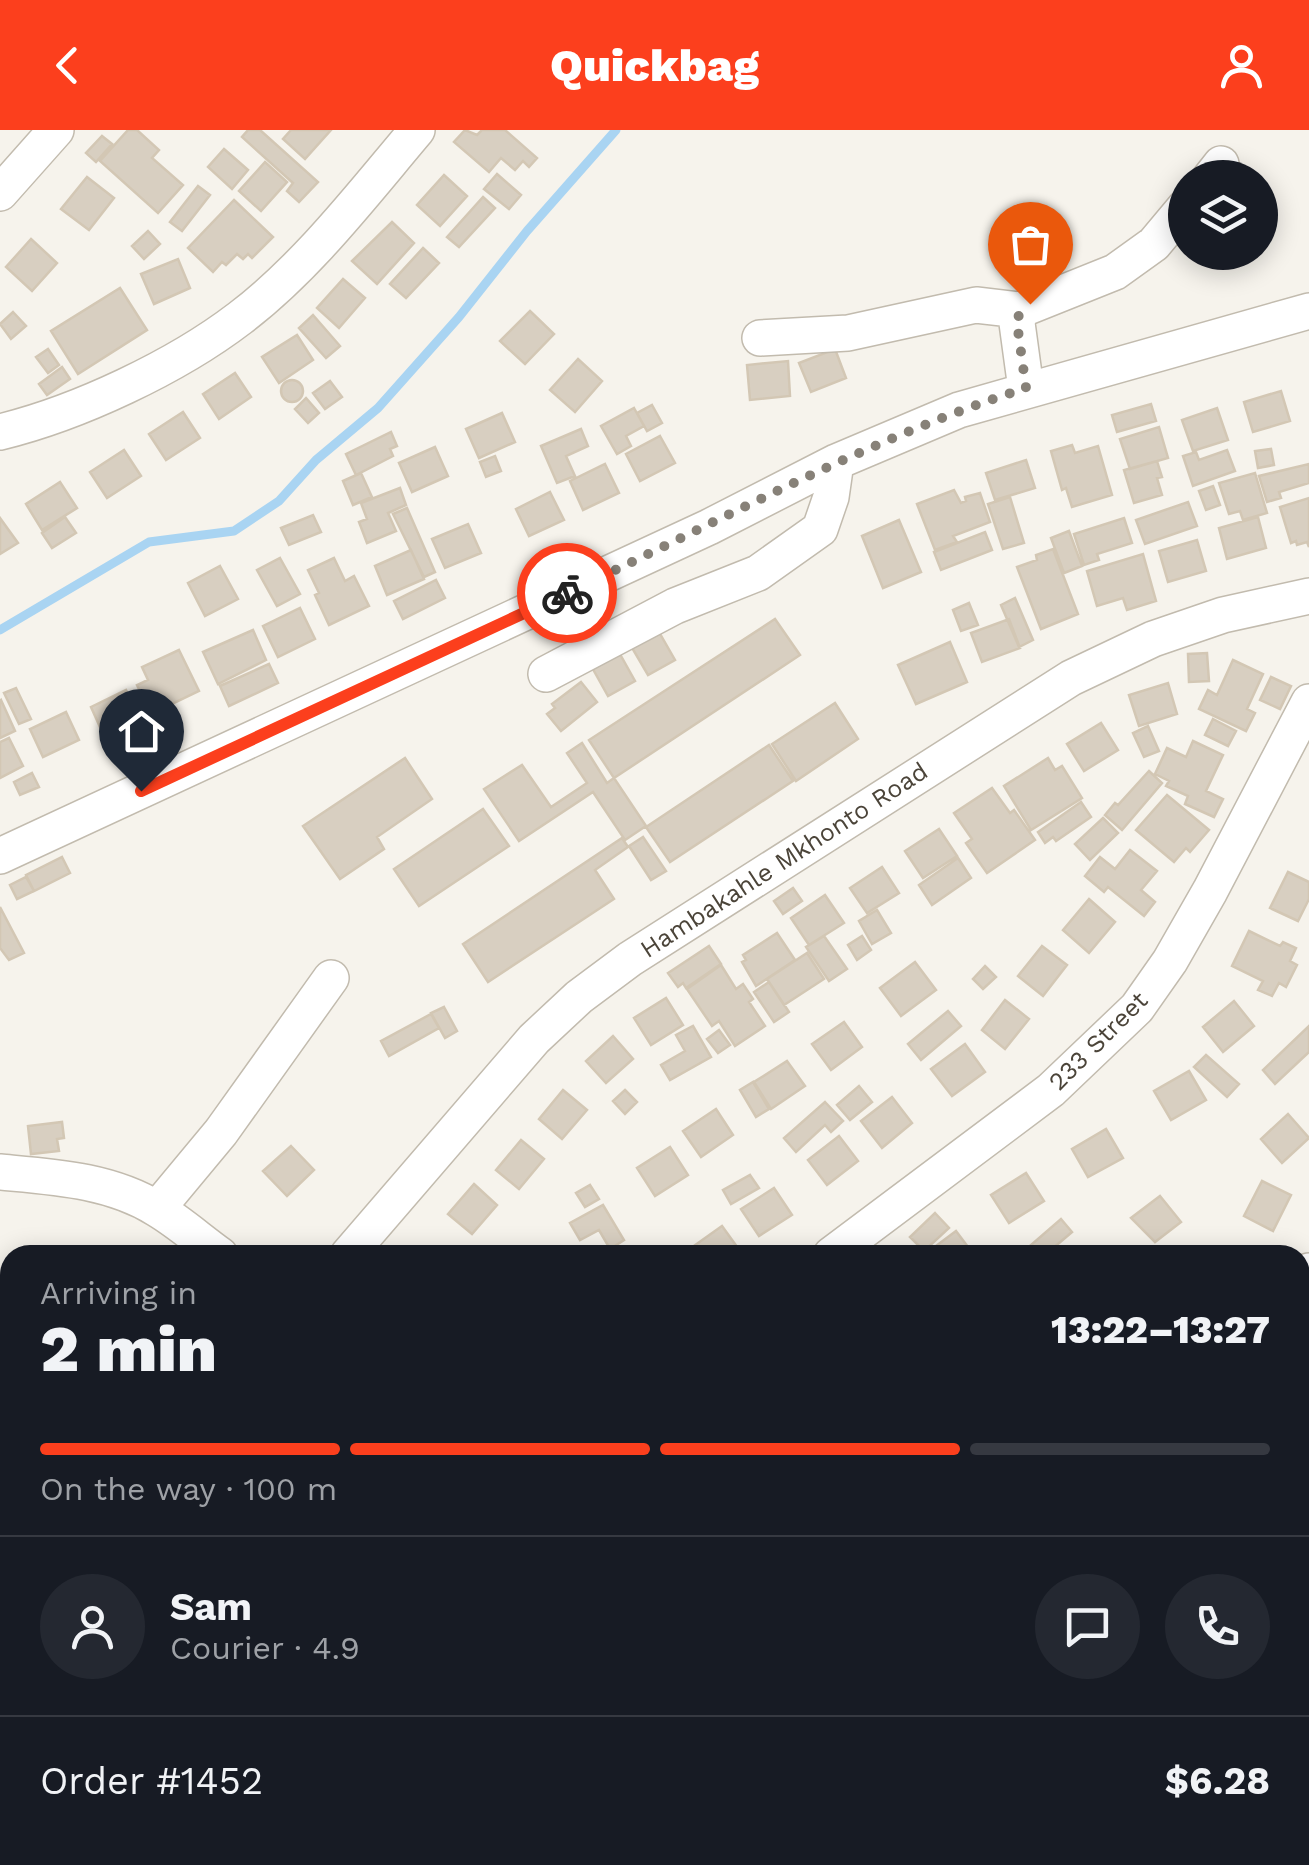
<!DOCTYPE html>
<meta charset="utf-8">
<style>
body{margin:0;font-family:"Work Sans",sans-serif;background:#242831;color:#f1f3f6;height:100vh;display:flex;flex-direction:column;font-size:38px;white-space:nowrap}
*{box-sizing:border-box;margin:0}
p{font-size:32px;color:#9ea1a6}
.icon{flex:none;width:55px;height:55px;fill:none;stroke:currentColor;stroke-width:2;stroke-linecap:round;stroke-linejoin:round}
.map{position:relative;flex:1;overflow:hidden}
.details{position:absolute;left:0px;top:1115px;width:1310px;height:620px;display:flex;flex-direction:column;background:#171b24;border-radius:30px 30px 0 0;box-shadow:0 5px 25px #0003}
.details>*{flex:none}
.fabs{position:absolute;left:1168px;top:30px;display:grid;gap:20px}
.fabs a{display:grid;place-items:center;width:110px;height:110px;border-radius:50%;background:#171b24;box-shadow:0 5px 25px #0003;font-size:50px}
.pin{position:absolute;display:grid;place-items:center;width:85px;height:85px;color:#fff;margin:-102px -42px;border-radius:50% 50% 50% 0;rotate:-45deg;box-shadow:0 0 10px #0007}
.pin .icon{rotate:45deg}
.courier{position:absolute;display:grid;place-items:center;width:100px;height:100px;margin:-50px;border:8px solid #fc3f1d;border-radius:50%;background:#fff;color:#222;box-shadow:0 2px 12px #0007}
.overview em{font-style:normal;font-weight:800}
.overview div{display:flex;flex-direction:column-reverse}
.overview{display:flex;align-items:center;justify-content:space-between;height:170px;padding:0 40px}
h1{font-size:65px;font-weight:800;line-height:75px}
.bar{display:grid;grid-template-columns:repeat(4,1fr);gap:15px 10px;align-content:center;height:120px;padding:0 40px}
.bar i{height:12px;border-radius:8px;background:#363941}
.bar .current{background:#fc3f1d}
.bar p{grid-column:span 4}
.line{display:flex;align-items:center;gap:25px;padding:0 40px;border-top:2px solid #363941}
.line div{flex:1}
.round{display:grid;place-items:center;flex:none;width:105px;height:105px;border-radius:52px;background:#242831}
header{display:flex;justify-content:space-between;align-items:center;height:130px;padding:0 40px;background:#fc3f1d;color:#fff;font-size:45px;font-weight:800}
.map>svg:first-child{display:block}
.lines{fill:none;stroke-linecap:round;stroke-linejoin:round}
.stream{stroke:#a9d4f2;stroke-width:9}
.building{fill:#d8cfc1;stroke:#d3c7b4;stroke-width:2.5}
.minor-casing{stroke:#c2bbae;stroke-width:38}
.minor{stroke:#fff;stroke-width:35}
.done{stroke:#878178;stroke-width:10;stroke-dasharray:0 18}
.route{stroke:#fc3f1d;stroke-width:12}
.labels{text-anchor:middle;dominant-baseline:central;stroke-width:10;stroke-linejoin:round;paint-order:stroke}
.street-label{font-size:25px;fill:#4b4439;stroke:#fff}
</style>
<header><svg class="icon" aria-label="back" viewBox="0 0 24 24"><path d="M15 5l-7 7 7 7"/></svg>Quickbag<svg class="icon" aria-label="person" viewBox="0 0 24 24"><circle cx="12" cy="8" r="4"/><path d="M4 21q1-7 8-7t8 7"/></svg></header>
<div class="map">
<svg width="1309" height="1735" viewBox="0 0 1309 1735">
<rect width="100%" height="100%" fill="#f6f3ec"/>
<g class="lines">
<path class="stream" d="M0,500L149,412L234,401L279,371L316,330L378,278L459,187L527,101L616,0"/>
</g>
<path class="building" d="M128,0H137L159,20L152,28L183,55L158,83L100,31Z
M248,0H260L318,52L299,72L287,61L293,53L242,7Z
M291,0H331L305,29L283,9Z
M465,0L477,5L482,0H505L537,28L529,37L523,31L515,40L501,28L489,42L454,12Z
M102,6L112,14L96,32L86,23Z
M224,19L248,40L232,59L208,37Z
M265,32L287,52L261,81L239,61Z
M497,44L521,65L509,79L484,59Z
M444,45L467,66L440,96L417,75Z
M87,47L114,68L89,100L61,79Z
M198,56L210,65L182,101L170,92Z
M483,67L495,78L459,117L447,107Z
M234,70L273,107L252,128L248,124L243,129L237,124L226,135L222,132L213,142L188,118Z
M392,92L414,113L377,154L352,131Z
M148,101L160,114L144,129L132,116Z
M31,109L57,133L32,161L6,137Z
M423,118L439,133L406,168L390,154Z
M178,129L190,158L154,174L141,144Z
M343,149L365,168L339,198L317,178Z
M120,158L147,200L78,244L51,201Z
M530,181L554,204L525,234L500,211Z
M13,182L26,196L11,209L0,194Z
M313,185L340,216L326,228L299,198Z
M297,205L313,230L279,253L262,227Z
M48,219L59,235L48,243L36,227Z
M835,219L846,248L811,262L799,233Z
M578,229L602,251L575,282L550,260Z
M788,231L790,266L750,270L747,235Z
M62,237L70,249L47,265L39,254Z
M235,243L251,267L219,289L203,264Z
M281 261a11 11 0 1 1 22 0a11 11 0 1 1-22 0Z
M330,251L342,267L325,279L313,263Z
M1281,261L1290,291L1253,302L1244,272Z
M306,268L319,283L308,293L295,279Z
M1151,274L1156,291L1117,302L1112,285Z
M652,275L662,293L647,301L637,283Z
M634,278L644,296L626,306L631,316L617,324L601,296Z
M1217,278L1228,310L1193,321L1182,290Z
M183,282L200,308L166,330L149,304Z
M502,283L515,312L479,328L466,299Z
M1159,297L1168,328L1130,339L1120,309Z
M581,299L588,316L566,326L575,346L557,353L541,316Z
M391,302L397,316L390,319L393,326L356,345L346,324Z
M660,306L675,333L640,351L626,324Z
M1072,315L1075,323L1098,316L1112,365L1072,377L1066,358L1062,360L1051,321Z
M435,317L448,346L412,362L399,333Z
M1271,319L1274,335L1258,338L1255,321Z
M124,320L141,346L107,368L90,342Z
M1227,320L1235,341L1193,356L1183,326L1196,322L1199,330Z
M495,326L501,341L486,347L480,332Z
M1026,330L1035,358L995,370L986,343Z
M1157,331L1162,347L1157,348L1162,365L1134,373L1124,340Z
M605,334L619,363L583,380L570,351Z
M1309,334V353L1279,362L1281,368L1267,372L1259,346Z
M361,343L372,367L353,375L343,351Z
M1255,343L1267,383L1243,390L1240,381L1229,384L1219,353Z
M60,352L77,378L42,400L26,374Z
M1213,356L1220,375L1206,380L1199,361Z
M400,358L406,375L388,383L396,401L367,413L359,392L367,389L361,373Z
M954,360L961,373L966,371L965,367L980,363L990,392L953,406L957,412L935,420L917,374Z
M550,362L564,390L529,406L516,379Z
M1010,367L1024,413L1003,419L988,374Z
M1309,368V417L1307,412L1297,415L1296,411L1291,413L1280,377Z
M1188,372L1197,396L1145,414L1136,390Z
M407,378L435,442L424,447L393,384Z
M313,385L321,402L289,415L281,398Z
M65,387L76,403L52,418L42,403Z
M1258,387L1266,418L1227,429L1219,398Z
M0,388L18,413L0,424Z
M1124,388L1132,413L1097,424L1099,430L1084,435L1074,404Z
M899,390L921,442L883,458L862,406Z
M468,394L481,423L445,438L432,409Z
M1069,401L1082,436L1064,443L1051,408Z
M985,402L992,420L941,440L934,422Z
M1197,410L1206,441L1168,452L1159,421Z
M1053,419L1078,484L1041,499L1017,437L1037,430L1036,425Z
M411,420L424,449L387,465L375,436Z
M1143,424L1156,471L1127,480L1123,468L1097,476L1087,441Z
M280,428L300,464L277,476L257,440Z
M334,428L345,451L354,446L369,476L329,495L315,465L319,463L308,440Z
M220,436L238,469L205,486L188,453Z
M436,450L445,468L403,489L394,471Z
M1015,468L1033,510L1019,517L1001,475Z
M969,473L978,495L961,501L953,480Z
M300,478L315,509L278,527L263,496Z
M775,489L800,525L614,648L589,610Z
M1009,489L1020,518L982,532L971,503Z
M655,495L675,530L648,545L628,511Z
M253,500L266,530L218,554L203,522Z
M950,512L967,552L916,574L898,535Z
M616,517L635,551L608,566L589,532Z
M179,520L199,561L151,584L137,555L148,550L142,537Z
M1207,523L1209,551L1189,552L1188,524Z
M1233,530L1263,544L1247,579L1255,583L1246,601L1199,579L1208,560L1217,565Z
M269,534L278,553L229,576L220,556Z
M1271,547L1291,556L1280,579L1260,570Z
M581,552L597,572L561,601L547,584L555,578L552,574Z
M1168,553L1177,584L1139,596L1129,565Z
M16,558L31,589L19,594L4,563Z
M126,560L140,589L104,606L91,577Z
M1,570L15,601L0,608V571Z
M835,573L858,609L796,651L772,614Z
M66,582L79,610L43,627L30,599Z
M1213,589L1236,601L1228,616L1205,605Z
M1101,593L1118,620L1084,641L1067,614Z
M1148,596L1159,621L1144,627L1133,603Z
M9,608L23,636L0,648V612Z
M1193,611L1223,625L1206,661L1223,669L1214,687L1185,674L1188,666L1166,656L1169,651L1155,644L1167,618L1186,627Z
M582,613L607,653L614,648L646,696L625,710L593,662L519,711L484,659L522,635L551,677L587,653L567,623Z
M769,615L793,651L670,732L646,697Z
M405,628L432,669L377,707L384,719L340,749L303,696Z
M1048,628L1055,640L1062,636L1082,668L1031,700L1004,656Z
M1149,641L1162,653L1122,700L1105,685L1115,673L1118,675Z
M32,643L39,657L20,665L14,652Z
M992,658L1010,683L1014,680L1035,710L987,743L966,713L972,709L954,683Z
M1167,665L1209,700L1190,722L1186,718L1174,732L1136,700Z
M1081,672L1091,687L1056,711L1053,707L1045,713L1038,702Z
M483,679L509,716L419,776L394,739Z
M1103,688L1118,703L1090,730L1075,714Z
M939,699L957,726L923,748L905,721Z
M643,707L666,741L651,750L629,716Z
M622,708L628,717L595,740L614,769L488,852L463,814Z
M1130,720L1157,741L1141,760L1155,772L1144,786L1108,757L1104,762L1085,746L1100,727L1115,739Z
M62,727L70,743L34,761L26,745Z
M958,728L971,748L932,775L919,755Z
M882,737L899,763L867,783L850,758Z
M1288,742L1309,752V769L1298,791L1270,778Z
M26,747L34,761L17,769L10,755Z
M793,758L802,771L783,784L774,771Z
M825,765L844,793L809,815L791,788Z
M1089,769L1115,792L1089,823L1063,800Z
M0,777L24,823L9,830L0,818Z
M877,780L891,803L872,814L859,791Z
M1249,801L1280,816L1283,812L1296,818L1290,831L1297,835L1286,857L1279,853L1272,866L1258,860L1263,851L1232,836Z
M777,803L795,830L756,856L742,832L746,830L743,825Z
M824,806L847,839L829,851L806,817Z
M862,806L871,820L857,830L848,815Z
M709,816L721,834L686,858L683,853L678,857L668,843Z
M1042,816L1067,835L1043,866L1018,846Z
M807,823L824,849L784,875L767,849Z
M915,832L936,860L901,886L880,858Z
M721,835L736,859L743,854L753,869L749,872L765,896L735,916L719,891L712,896L687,859Z
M985,836L996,847L983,859L973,849Z
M769,852L789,882L774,892L754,862Z
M666,868L683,895L651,915L634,888Z
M1005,870L1029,889L1005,919L982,900Z
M1234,871L1254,896L1223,922L1203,897Z
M444,877L457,901L445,908L431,883Z
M948,881L961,896L921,930L908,914Z
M431,884L439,898L389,926L381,911Z
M844,892L862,917L831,940L812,914Z
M693,896L711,927L670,950L661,935L685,921L676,905Z
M1309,896V922L1275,954L1263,940Z
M719,900L730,915L718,923L707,909Z
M613,906L633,929L606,953L586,931Z
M965,914L985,942L952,966L931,939Z
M1206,925L1239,954L1227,967L1194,937Z
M787,931L805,956L771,979L754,952Z
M1189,941L1206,970L1171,990L1154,961Z
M753,952L769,979L756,987L740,960Z
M859,956L872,972L850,990L837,975Z
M563,960L587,980L562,1009L539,989Z
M625,960L637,972L625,984L613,971Z
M892,967L912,993L882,1018L861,991Z
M825,972L843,991L831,1002L825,995L796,1022L784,1008Z
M716,979L733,1005L701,1027L683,1001Z
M1288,984L1309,1008L1282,1033L1261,1009Z
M62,992L64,1008L57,1009L59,1021L31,1024L28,996Z
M1106,999L1123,1028L1088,1047L1072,1019Z
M839,1006L858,1031L827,1055L808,1030Z
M521,1010L544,1029L519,1059L496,1040Z
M291,1016L314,1040L287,1066L263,1041Z
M670,1017L688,1045L655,1066L637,1038Z
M1026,1043L1044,1071L1009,1093L991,1065Z
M750,1045L759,1058L731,1074L723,1060Z
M1262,1051L1291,1065L1273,1101L1244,1086Z
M474,1054L497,1075L472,1104L448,1084Z
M590,1055L599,1069L585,1077L576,1063Z
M774,1058L792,1085L759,1106L741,1079Z
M1160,1066L1181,1092L1155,1112L1131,1088Z
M603,1075L624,1110L610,1119L599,1100L580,1110L570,1093Z
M935,1083L949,1098L924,1121L910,1107Z
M1061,1089L1072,1102L1045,1125H1028L1024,1121Z
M722,1096L740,1121L734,1125H696L691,1118Z
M956,1101L974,1125H924Z
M1300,1303L1309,1308V1354L1300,1350Z
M0,1340L10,1347V1363L0,1378Z
M0,1500L10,1506V1532L0,1547Z
M1301,1577L1309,1581V1626L1300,1622Z
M54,1725H77L80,1727L75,1735H57L50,1731Z
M315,1725H332L348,1734L309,1735Z
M629,1725H664L660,1735H625Z
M1085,1725H1149L1145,1735H1081Z
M1183,1725H1218L1213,1735H1196L1181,1728Z
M1229,1725H1264L1259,1735H1225Z"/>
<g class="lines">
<g class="minor-casing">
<path id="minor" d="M1210,48L1221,34
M0,63L56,0
M760,208L848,203L976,175L1020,180
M1026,259L1017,193L1020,180L1115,142L1154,114L1185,77
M0,302C78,283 176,237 240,188C308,136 362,65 417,0
M546,544L675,476L758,443L820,399L831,367L836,332
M0,726L709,397L836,332L959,280L1309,181
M0,1042C54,1047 110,1050 157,1079C179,1092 199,1110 220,1125
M157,1079L221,1002L331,848
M348,1125L534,909L579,867L630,829L1071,548L1153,509L1223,485L1309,466
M831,1125L1051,960L1137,878L1170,831L1210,761L1309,572
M1300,1160L1309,1141
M0,1626L10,1611
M413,1735L418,1725
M724,1735L728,1725
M1013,1735L1017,1725
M1308,1735L1309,1733"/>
</g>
<use href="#minor" class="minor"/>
</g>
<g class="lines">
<path class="done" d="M567,463C719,392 865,310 1026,258L1017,193L1020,180L1030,174"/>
<path class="route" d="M141,661L567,463"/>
</g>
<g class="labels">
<g class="street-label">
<text transform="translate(784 730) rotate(-33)">Hambakahle Mkhonto Road</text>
<text transform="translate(1098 911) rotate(-45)">233 Street</text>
</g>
</g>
</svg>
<div class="fabs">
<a><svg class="icon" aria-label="layers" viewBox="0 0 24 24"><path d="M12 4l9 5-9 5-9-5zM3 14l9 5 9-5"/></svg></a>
</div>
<div class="pin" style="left:1030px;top:174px;background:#ea580c"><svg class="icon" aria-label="bag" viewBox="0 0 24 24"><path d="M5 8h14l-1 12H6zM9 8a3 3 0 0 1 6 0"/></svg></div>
<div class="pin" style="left:141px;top:661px;background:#1f2937"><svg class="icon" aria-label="home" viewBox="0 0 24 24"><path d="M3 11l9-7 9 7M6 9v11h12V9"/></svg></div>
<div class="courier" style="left:567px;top:463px"><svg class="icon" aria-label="bike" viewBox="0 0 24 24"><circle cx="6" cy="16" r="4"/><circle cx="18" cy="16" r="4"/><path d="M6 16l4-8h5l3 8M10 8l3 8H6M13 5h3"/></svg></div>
<section class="details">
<div class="overview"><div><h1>2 min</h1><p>Arriving in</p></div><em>13:22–13:27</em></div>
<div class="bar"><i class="current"></i><i class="current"></i><i class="current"></i><i></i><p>On the way · 100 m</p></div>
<div class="line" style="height:180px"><a class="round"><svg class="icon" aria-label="person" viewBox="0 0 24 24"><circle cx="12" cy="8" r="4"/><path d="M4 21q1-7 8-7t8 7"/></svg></a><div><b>Sam</b><p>Courier · 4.9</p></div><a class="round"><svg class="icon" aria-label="chat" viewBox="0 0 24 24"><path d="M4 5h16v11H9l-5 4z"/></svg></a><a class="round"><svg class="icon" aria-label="phone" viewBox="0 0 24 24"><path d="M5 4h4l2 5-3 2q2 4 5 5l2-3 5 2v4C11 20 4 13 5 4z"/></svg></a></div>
<div class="line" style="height:130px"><div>Order #1452</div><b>$6.28</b></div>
</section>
</div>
